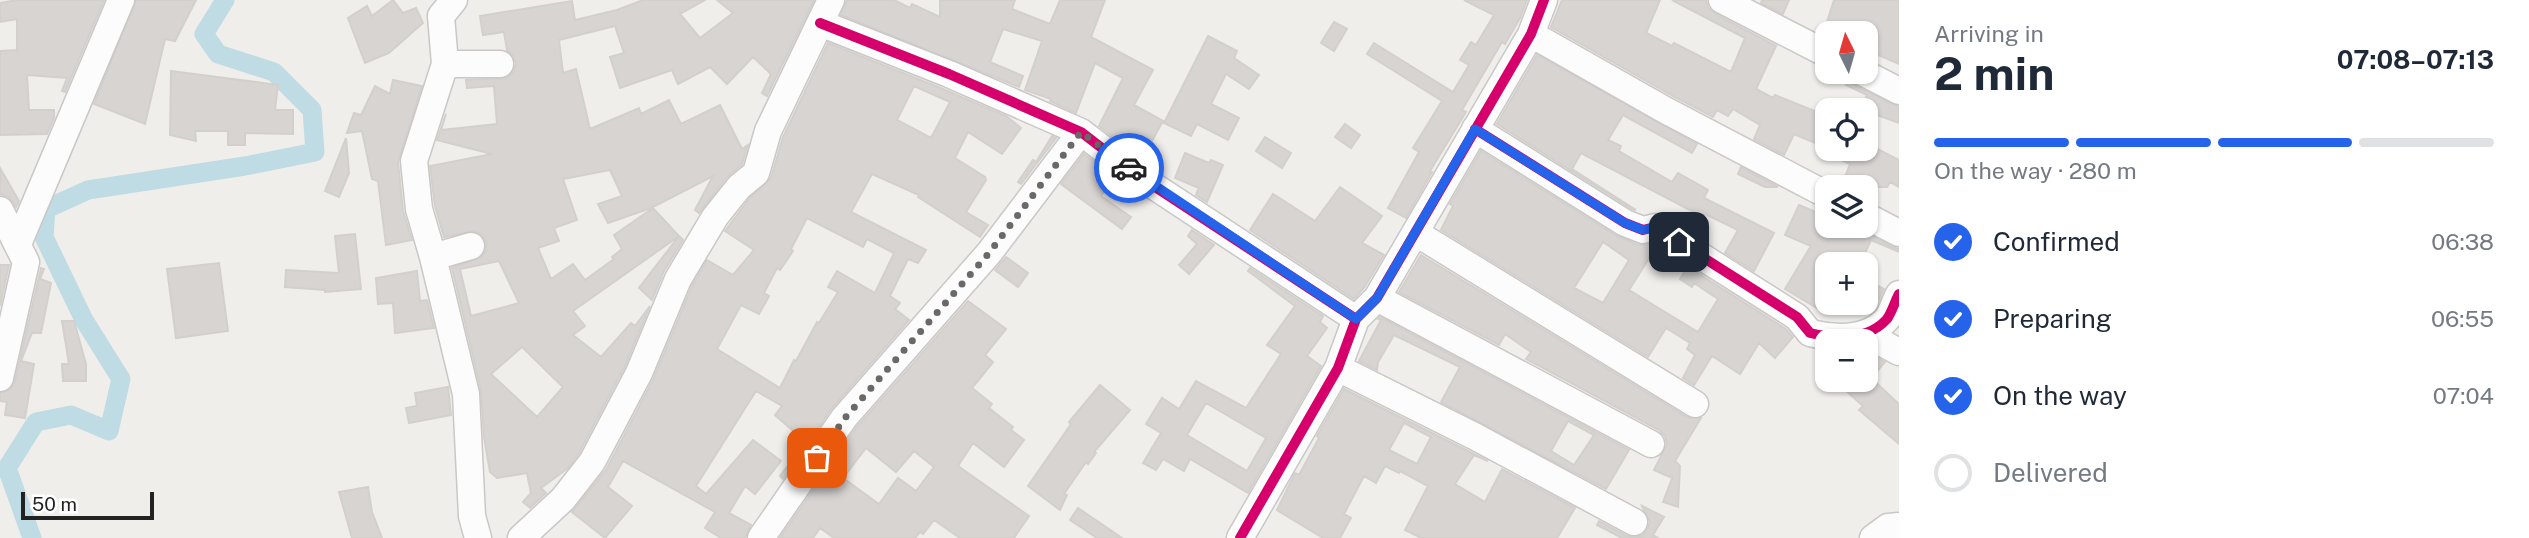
<!DOCTYPE html>
<meta charset="utf-8">
<style>
body{margin:0;font-family:"Public Sans",sans-serif;background:#f2f2f3;color:#1f2937;height:100vh;display:flex;flex-direction:column;font-size:26px;white-space:nowrap}
*{box-sizing:border-box;margin:0}
p{font-size:23px;color:#747a83}
.icon{flex:none;width:38px;height:38px;fill:none;stroke:currentColor;stroke-width:2;stroke-linecap:round;stroke-linejoin:round}
.map{position:relative;flex:1;overflow:hidden}
.sheet{display:flex;flex-direction:column;background:#fff;width:630px}
.sheet>*{flex:none}
.needle{width:46px;rotate:355deg}
.fabs{position:absolute;left:1815px;top:21px;display:grid;gap:14px}
.fabs a{display:grid;place-items:center;width:63px;height:63px;border-radius:14px;background:#fff;box-shadow:0 2px 5px #0004;font-size:35px}
.scale{position:absolute;left:21px;bottom:18px;width:133px;box-sizing:border-box;padding-left:7px;border:4px solid #222;border-top:0;font-size:19px;line-height:24px;white-space:nowrap;color:#222;-webkit-text-stroke:5px #fff;paint-order:stroke}
.pin{position:absolute;display:grid;place-items:center;width:60px;height:60px;color:#fff;margin:-30px;border-radius:14px;box-shadow:0 4px 10px #0006}
.courier{position:absolute;display:grid;place-items:center;width:70px;height:70px;margin:-35px;border:5px solid #2563eb;border-radius:50%;background:#fff;color:#222;box-shadow:0 2px 9px #0007}
.overview em{font-style:normal;font-weight:700}
.overview div{display:flex;flex-direction:column-reverse}
.overview{display:flex;align-items:center;justify-content:space-between;height:119px;padding:0 35px}
h1{font-size:46px;font-weight:700;line-height:52px}
.bar{display:grid;grid-template-columns:repeat(4,1fr);gap:10px 7px;align-content:center;height:84px;padding:0 35px}
.bar i{height:9px;border-radius:5px;background:#e0e1e3}
.bar .on{background:#2563eb}
.bar p{grid-column:span 4}
ol{padding:0 35px;list-style:none}
li{display:flex;align-items:center;gap:21px;height:77px}
li p{margin-inline-start:auto}
li .icon{padding:7px;border-radius:50%;background:#2563eb;color:#fff;stroke-width:4}
li:last-child{color:#747a83}
li i{width:38px;height:38px;border:4px solid #e0e1e3;border-radius:50%}
main{display:flex;flex:1;min-height:0}
.map>svg:first-child{display:block}
.lines{fill:none;stroke-linecap:round;stroke-linejoin:round}
.canal{stroke:#bfdbe3;stroke-width:19}
.building{fill:#d7d4d2;stroke:#d3d0cc;stroke-width:2;fill-rule:evenodd}
.minor-casing{stroke:#c9c8c7;stroke-width:29}
.minor{stroke:#fdfcfc;stroke-width:26}
.cycleway-casing{stroke:#fff;stroke-width:15}
.cycleway{stroke:#d6006c;stroke-width:10}
.done{stroke:#6a6968;stroke-width:7;stroke-dasharray:0 12.6}
.route{stroke:#2563eb;stroke-width:9}
</style>
<main>
<div class="map">
<svg width="1899" height="538" viewBox="0 0 1899 538">
<rect width="100%" height="100%" fill="#f0eeeb"/>
<g class="lines">
<path class="canal" d="M32,538L7,468L36,422L71,415L109,431L121,379L84,320L44,237L46,209L88,190L245,166L315,152L312,110L274,72L218,54L204,34L225,0"/>
</g>
<path class="building" d="M17,0H104L65,92L62,91L67,78L27,75L29,110H54V118L47,134L0,135V51L17,50V19L0,22V3Z
M136,0H196L175,41L165,39L145,124L94,104Z
M393,0L403,13L416,8L423,23L389,53L365,63L348,18L367,6L372,16Z
M643,0H705L680,14L700,38L733,13L717,0H814L767,96L762,93L771,74L753,57L727,84L710,67L678,84L672,70L620,88L610,57L624,53L615,26L559,40L563,73L576,69L590,129L639,108L641,114L669,100L681,124L720,105L742,149L748,145L742,164L727,177L699,213L695,210L713,176L651,208L608,223L598,204L622,196L610,170L563,179L577,220L554,228L559,241L538,248L551,279L573,264L585,280L614,259L612,257L622,249L614,235L653,208L679,236L573,311L585,326L573,335L601,357L631,323L635,326L650,306L625,366L579,453L568,468L541,488L546,493L530,508L523,502L531,493L527,473L497,478L490,472L484,437L481,390L452,268L482,257L486,250V242L481,234L474,231L444,237L435,206L430,166L492,154L437,140L446,114L441,130L497,124L494,86L467,88L466,80L507,78L514,71L516,63L513,56L507,50L504,32L483,35L480,16L572,1L575,20L617,10ZM499,261L519,303L471,316L460,269ZM522,347L563,387L537,417L491,374Z
M847,0H894L910,8L912,4L940,17V0H1015L1012,9L1050,24L1060,0H1105L1091,37L1153,70L1134,105L1163,121L1142,159L1099,126L1123,78L1095,63L1076,113L1050,101L1051,99L1025,90L1042,41L1003,29L990,62L1023,76L1019,87L841,15Z
M1464,0H1527L1520,18L1505,44L1502,42L1462,110L1466,112L1430,171L1432,172L1406,218L1388,208L1419,152L1413,148L1442,101L1367,54L1374,43L1453,92L1469,65L1460,60L1471,42L1476,45L1494,15Z
M1562,0H1660L1646,33L1672,46L1674,43L1731,72L1745,38L1672,0H1706L1708,8L1715,14L1776,46L1756,89L1773,98L1775,95L1827,116V148L1794,134L1784,155L1754,139L1760,125L1733,109L1728,116L1717,110L1713,117L1673,96L1551,27Z
M1762,0H1789L1783,14L1761,3Z
M1834,0H1899V64L1869,51L1871,48L1866,46V33H1840L1825,28Z
M1334,22L1347,29L1334,51L1321,43Z
M1208,36L1237,51L1234,58L1259,75L1249,89L1226,74L1211,104L1239,118L1228,140L1197,124L1191,136L1164,123Z
M828,43L943,89L1006,116L1021,128L1002,154L968,132L955,158L985,177L986,180L966,212L988,225L980,237L918,197L919,195L872,174L851,212L926,250L918,263L908,259L890,296L900,303L895,309L909,320L832,408L783,479L780,476L806,442L775,415L782,406L756,391L696,486L706,494L753,440L781,461L755,494L745,486L729,513L751,525L745,538H721L705,528L715,512L623,461L608,487L632,506L605,538L572,512L606,470L653,380L692,286L707,260L733,275L754,250L725,231L750,198L771,178L783,137ZM914,86L950,102L931,138L897,120ZM807,218L863,247L867,239L894,253L875,293L837,271L828,287L838,292L819,323L817,322L796,361L794,360L780,388L717,349L741,305L759,314L769,296L764,293L777,268L780,270L793,251L791,249Z
M1537,55L1697,144L1692,153L1623,115L1608,140L1621,146L1619,151L1672,182L1678,173L1708,190L1704,198L1774,233L1754,271L1725,253L1738,230L1705,214L1703,217L1581,153L1572,169L1636,210L1632,209L1497,124Z
M171,71L278,85L275,110H293V134L245,133V145H228V131H195L196,141L170,135Z
M393,80L422,86L398,162L403,211L412,240L386,245L378,181L372,179L362,131L347,133L354,113L361,115L375,86L390,94Z
M1848,80L1855,86L1899,107V123L1877,115L1866,143V110H1861L1867,95L1846,85Z
M1345,124L1360,135L1351,148L1335,137Z
M1052,136L1056,138L1021,184L1018,182L1033,160L1036,162Z
M1265,137L1291,153L1282,168L1256,151Z
M346,138L349,173L339,197L325,191Z
M1866,143L1899,160V187L1890,182L1887,187H1841L1850,164L1818,149H1866Z
M1481,151L1617,236L1638,245L1652,244L1786,329L1793,337L1775,358L1759,343L1740,374L1712,356L1694,385L1683,378L1695,355L1687,349L1690,343L1666,328L1648,357L1441,230L1453,206L1450,204ZM1603,242L1629,260L1603,303L1574,288ZM1653,252L1685,271L1680,279L1692,287L1694,283L1718,299L1698,332L1629,290Z
M1185,153L1209,163L1211,160L1223,165L1207,202L1196,195L1199,188L1175,178Z
M1084,154L1114,177L1101,196L1131,217L1122,229L1061,184Z
M1741,167L1778,187H1765L1738,174Z
M0,168L19,201L16,207L9,197L0,194Z
M1340,187L1382,216L1362,243L1384,255L1364,288L1354,299L1250,230L1273,194L1315,221Z
M1799,205L1827,217V226H1854L1892,247L1899,249V252L1871,240L1860,264H1827V314L1785,289L1811,246L1785,235Z
M1192,230L1214,245L1189,274L1179,265L1197,244L1188,236Z
M355,234L361,289L325,292V290L285,287L286,270L339,273L335,236Z
M679,236L683,240L664,271L652,300L639,288Z
M1421,255L1687,417L1701,418L1675,461L1680,466L1678,507L1663,502L1673,476L1672,478L1654,470L1667,444L1665,436L1659,430L1526,359L1531,352L1505,334L1499,345L1399,292Z
M1006,257L1028,273L1018,287L995,270Z
M219,263L228,331L176,338L167,269Z
M0,265H9L0,306Z
M41,268L44,269L40,279L51,283L41,333H32L21,361L34,364L25,418L5,415L7,402L0,401V393L11,389L15,381Z
M1250,268L1323,316L1320,322L1327,328L1307,356L1321,366L1248,493L1190,459L1184,471L1163,459L1156,470L1143,463L1161,433L1146,424L1162,398L1179,409L1196,381L1246,408L1281,354L1267,345L1295,306L1248,271ZM1206,403L1266,438L1247,471L1187,435Z
M417,271L420,301L427,300L434,328L395,333L393,303L378,304L376,278Z
M1866,280L1884,289L1875,309L1866,303Z
M968,301L1006,329L985,355L993,362L972,388L992,404L989,408L1013,427L1011,430L1024,440L1004,467L973,443L958,466L1029,516L1014,538H960L934,520L923,534L920,532L915,538H834L820,528L813,538H780L856,428ZM866,448L896,472L914,451L934,467L916,491L898,478L879,504L843,478Z
M1380,317L1629,450L1606,489L1441,402L1460,367L1394,335L1378,362L1377,370L1359,361L1381,320L1378,319ZM1568,421L1594,435L1574,465L1551,451Z
M62,321H74L86,364V381H63L62,364H69Z
M1866,352L1885,362L1871,378L1899,404V444L1859,410L1863,406L1834,380H1866Z
M1100,385L1130,410L1094,452L1096,453L1088,464L1086,462L1064,494L1067,495L1060,510L1028,486L1071,424L1069,422Z
M448,387L451,415L409,423L406,408L417,406L415,393Z
M1344,389L1488,461L1474,455L1455,484L1485,502L1502,469L1575,508L1557,538H1421L1405,530L1428,486L1400,471L1399,473L1385,466L1376,483L1364,476L1344,514L1351,518L1340,538H1323L1277,510L1295,473L1299,475L1319,438L1317,436ZM1404,423L1431,437L1417,464L1389,450Z
M368,487L372,512L382,538H352L339,492Z
M1642,506L1664,517L1653,535L1658,538H1622L1597,525L1599,521L1627,536H1642L1647,530L1650,522Z
M1078,508L1122,538H1097L1070,520Z"/>
<g class="lines">
<g class="minor-casing">
<path id="minor" d="M454,0L441,16L445,64L414,161L419,209L433,257L466,394L472,516L478,538
M1722,0L1827,54
M820,23L949,74L1081,132L1137,175L1356,319
M1531,34L1665,110L1827,195
M445,64H500
M1862,72L1899,91
M1475,129L1625,223L1643,230L1655,227L1797,317L1810,333C1836,339 1867,341 1887,319C1892,312 1895,301 1899,294
M0,210L26,262L0,378
M1866,216L1899,233
M1416,233L1695,404
M18,244L121,0
M433,257L471,246
M1377,298L1651,444
M1866,334L1899,352
M1338,368L1476,437L1634,522
M521,538L563,499L592,462L639,373L678,279L715,217L739,187L756,173L768,131L831,0
M761,538L844,418L989,253L1081,132
M1240,538L1338,368L1356,319L1377,298L1531,34L1544,0
M1873,538L1888,527L1899,526"/>
</g>
<use href="#minor" class="minor"/>
<g class="cycleway-casing">
<path id="cycleway" d="M820,23L949,74L1081,132L1137,175L1356,319
M1475,129L1625,223L1643,230L1655,227L1797,317L1810,333C1836,339 1867,341 1887,319C1892,312 1895,301 1899,294
M1240,538L1338,368L1356,319L1377,298L1531,34L1544,0"/>
</g>
<use href="#cycleway" class="cycleway"/>
</g>
<g class="lines">
<path class="done" d="M817,458L845,418L989,253L1081,132L1129,168"/>
<path class="route" d="M1129,168L1356,319L1377,298L1475,129L1625,223L1643,230L1655,227L1679,242"/>
</g>
</svg>
<div class="fabs">
<a><svg class="needle" viewBox="-14 -14 28 28"><path d="M0-13l5 13h-10z" fill="#e53935"/><path d="M0 13l5-13h-10z" fill="#747a83"/></svg></a>
<a><svg class="icon" aria-label="locate" viewBox="0 0 24 24"><circle cx="12" cy="12" r="6"/><path d="M12 2v4M12 18v4M2 12h4M18 12h4"/></svg></a>
<a><svg class="icon" aria-label="layers" viewBox="0 0 24 24"><path d="M12 4l9 5-9 5-9-5zM3 14l9 5 9-5"/></svg></a>
<a>+</a>
<a>−</a>
</div>
<div class="scale">50 m</div>
<div class="pin" style="left:817px;top:458px;background:#ea580c"><svg class="icon" aria-label="bag" viewBox="0 0 24 24"><path d="M5 8h14l-1 12H6zM9 8a3 3 0 0 1 6 0"/></svg></div>
<div class="pin" style="left:1679px;top:242px;background:#1f2937"><svg class="icon" aria-label="home" viewBox="0 0 24 24"><path d="M3 11l9-7 9 7M6 9v11h12V9"/></svg></div>
<div class="courier" style="left:1129px;top:168px"><svg class="icon" aria-label="car" viewBox="0 0 24 24"><path d="M5 17H2v-5l4-1 3-4h7l3 4 3 1v5h-3M9 17h6M6 11h13"/><circle cx="7" cy="17" r="2"/><circle cx="17" cy="17" r="2"/></svg></div>
</div>
<section class="sheet">
<div class="overview"><div><h1>2 min</h1><p>Arriving in</p></div><em>07:08–07:13</em></div>
<div class="bar"><i class="on"></i><i class="on"></i><i class="on"></i><i></i><p>On the way · 280 m</p></div>
<ol>
<li><svg class="icon" aria-label="check" viewBox="0 0 24 24"><path d="M5 12l5 5 9-10"/></svg>Confirmed<p>06:38</p></li>
<li><svg class="icon" aria-label="check" viewBox="0 0 24 24"><path d="M5 12l5 5 9-10"/></svg>Preparing<p>06:55</p></li>
<li><svg class="icon" aria-label="check" viewBox="0 0 24 24"><path d="M5 12l5 5 9-10"/></svg>On the way<p>07:04</p></li>
<li><i></i>Delivered</li>
</ol>
</section>
</main>
